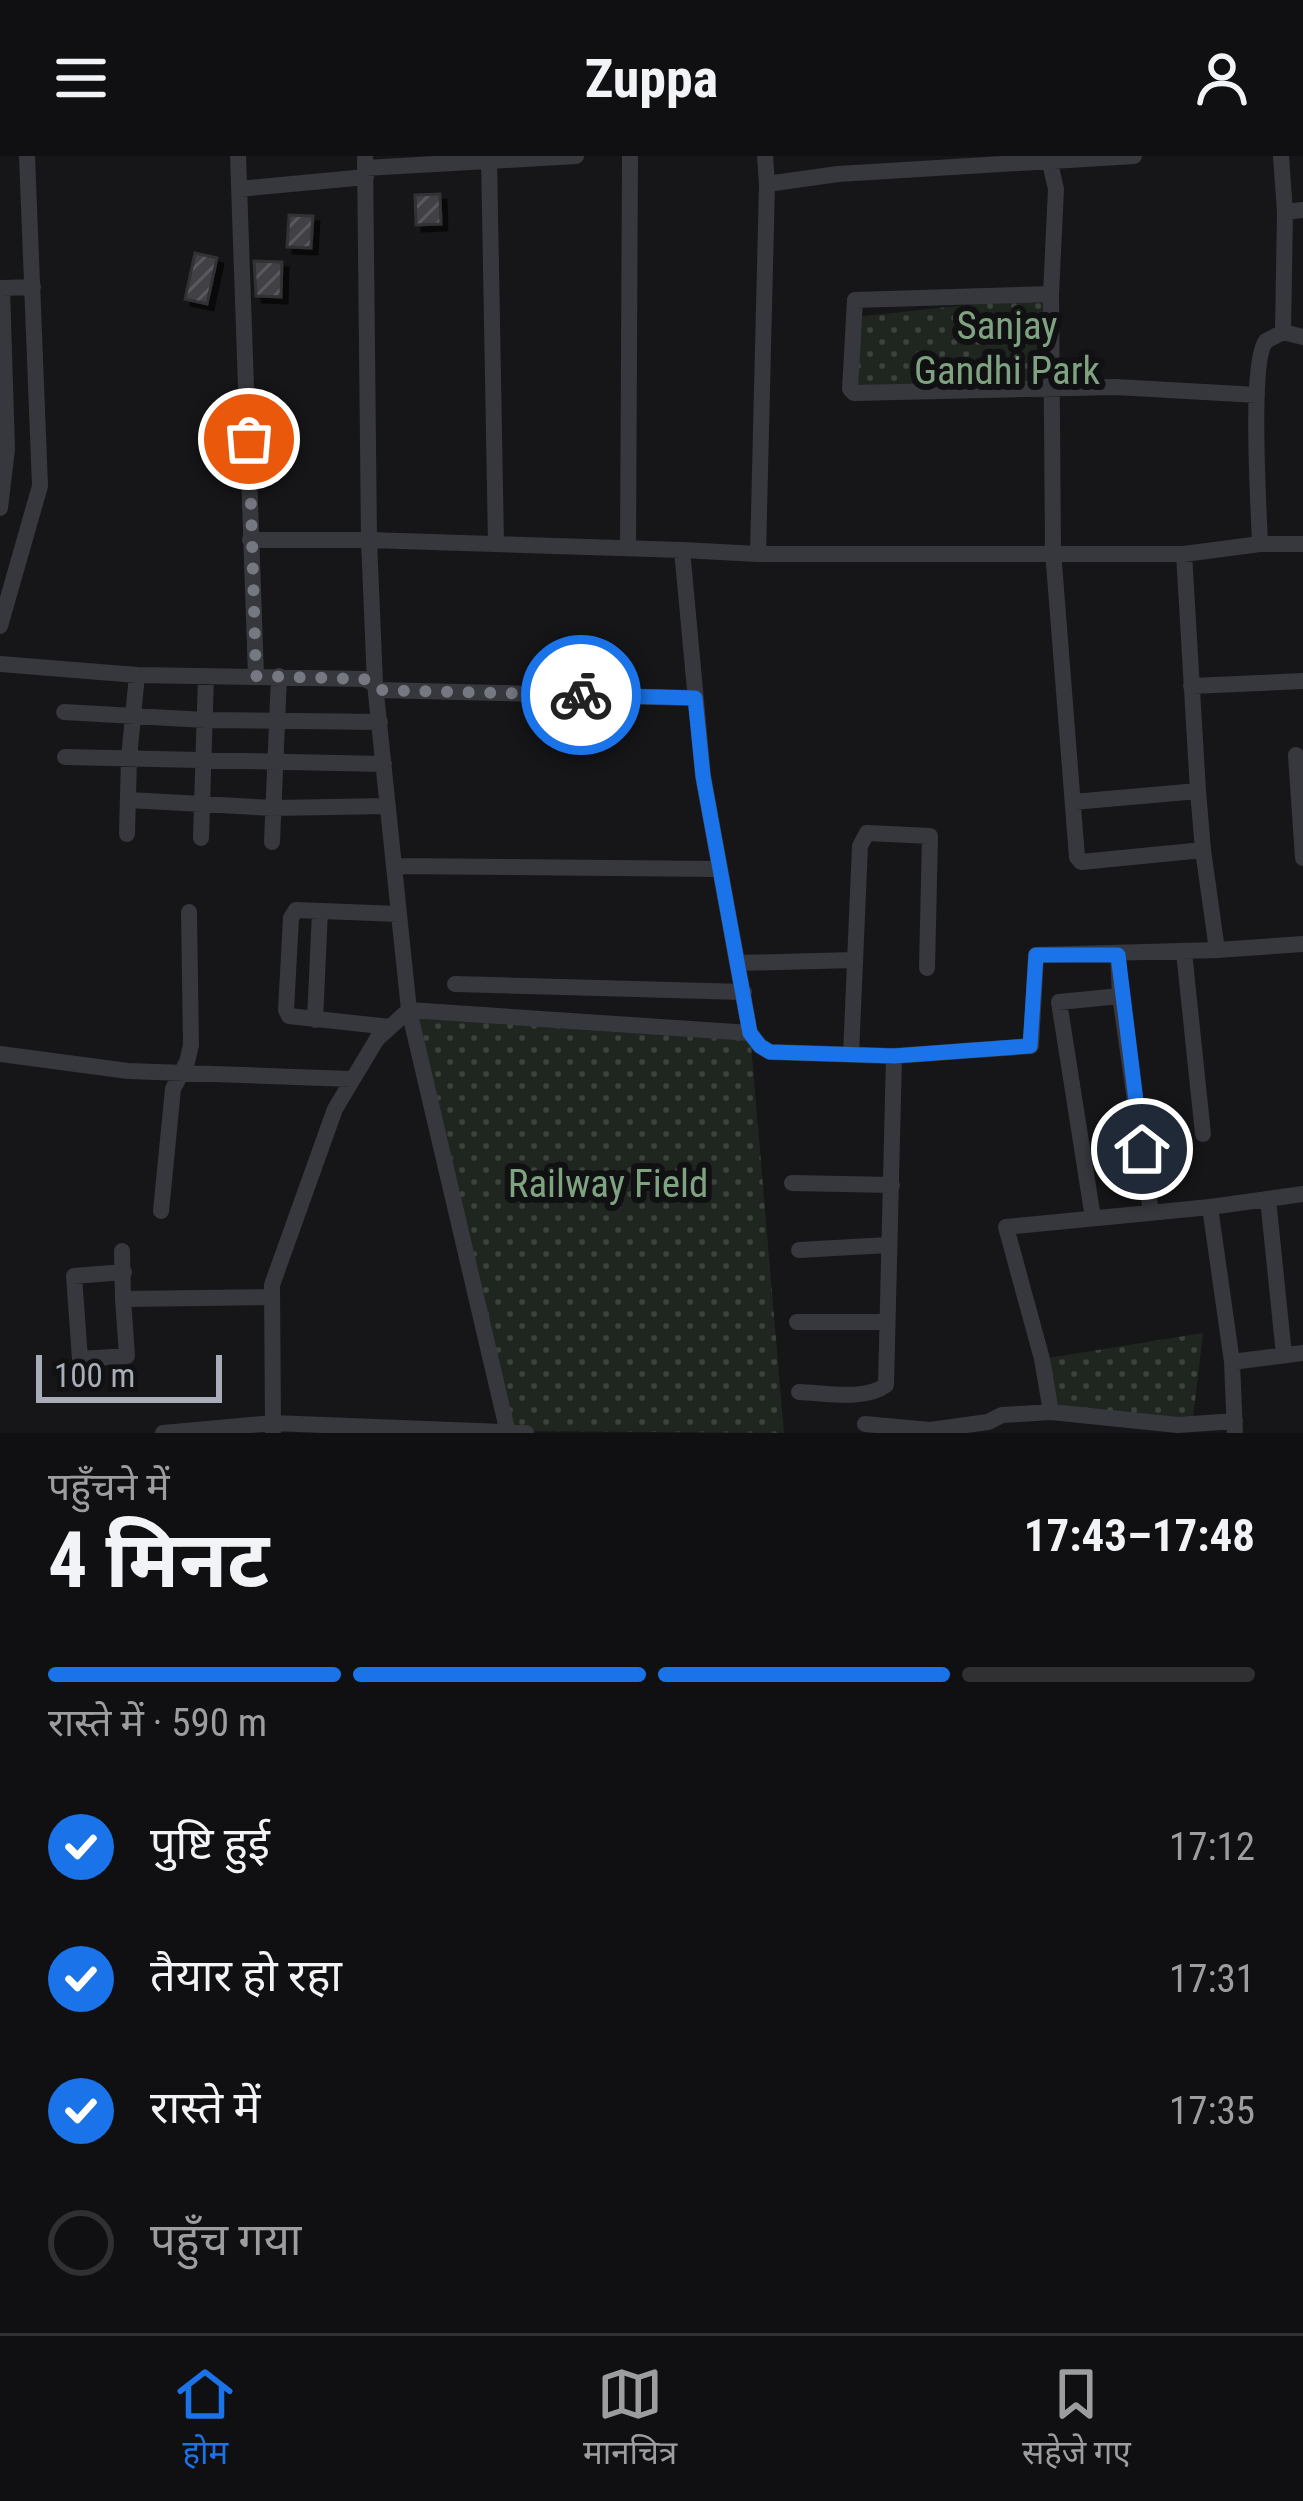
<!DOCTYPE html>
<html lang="hi">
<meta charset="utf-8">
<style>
body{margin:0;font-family:"Roboto Condensed","Noto Sans Devanagari",sans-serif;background:#1e1e20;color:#f1f3f6;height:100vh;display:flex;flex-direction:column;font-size:45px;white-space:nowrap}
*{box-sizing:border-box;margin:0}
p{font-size:39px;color:#9c9d9f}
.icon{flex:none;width:66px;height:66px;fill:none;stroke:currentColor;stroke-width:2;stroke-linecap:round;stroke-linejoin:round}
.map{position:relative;height:1277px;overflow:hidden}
.panel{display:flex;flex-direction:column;background:#101012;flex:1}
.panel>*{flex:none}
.scale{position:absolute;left:36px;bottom:30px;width:186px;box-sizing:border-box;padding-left:12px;border:6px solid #a8adb8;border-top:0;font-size:33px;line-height:42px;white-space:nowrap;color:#a8adb8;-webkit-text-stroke:9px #111113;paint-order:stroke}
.pin{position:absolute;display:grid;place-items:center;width:102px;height:102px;color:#fff;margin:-51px;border:6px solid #fff;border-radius:50%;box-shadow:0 3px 12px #0007}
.courier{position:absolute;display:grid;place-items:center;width:120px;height:120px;margin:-60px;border:9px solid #1a73e8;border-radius:50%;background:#fff;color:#222;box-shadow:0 3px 15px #0007}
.head em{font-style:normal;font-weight:700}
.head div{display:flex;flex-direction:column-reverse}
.head{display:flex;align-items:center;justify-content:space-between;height:204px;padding:0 48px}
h1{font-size:78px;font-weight:700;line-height:90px}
.bar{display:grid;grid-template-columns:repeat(4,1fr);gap:18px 12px;align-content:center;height:144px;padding:0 48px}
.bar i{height:15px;border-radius:9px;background:#303032}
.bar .selected{background:#1a73e8}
.bar p{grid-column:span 4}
ol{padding:0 48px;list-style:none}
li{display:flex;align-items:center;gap:36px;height:132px}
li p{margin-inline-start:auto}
li .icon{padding:12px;border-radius:50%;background:#1a73e8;color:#fff;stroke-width:4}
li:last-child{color:#9c9d9f}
li i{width:66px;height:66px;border:6px solid #303032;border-radius:50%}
header{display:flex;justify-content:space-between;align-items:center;height:156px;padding:0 48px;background:#101012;font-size:54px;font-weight:700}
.tabs{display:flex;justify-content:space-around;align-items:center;height:168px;border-top:3px solid #303032;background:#101012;font-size:33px;color:#9c9d9f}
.tabs a{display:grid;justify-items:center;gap:6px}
.tabs .selected{color:#1a73e8}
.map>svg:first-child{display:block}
.green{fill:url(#green-dots)}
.building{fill:url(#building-hatch);stroke:#303034;stroke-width:3;filter:url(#shadow)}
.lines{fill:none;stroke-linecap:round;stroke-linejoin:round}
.minor{stroke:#37383d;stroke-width:16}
.done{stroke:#757880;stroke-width:12;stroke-dasharray:0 21.6}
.route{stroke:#1a73e8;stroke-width:15}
.labels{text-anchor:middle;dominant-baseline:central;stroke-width:12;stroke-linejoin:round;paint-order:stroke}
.park-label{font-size:39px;fill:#7fa381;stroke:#111113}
</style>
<header><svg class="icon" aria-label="menu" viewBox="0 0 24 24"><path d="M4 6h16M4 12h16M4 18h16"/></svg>Zuppa<svg class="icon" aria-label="person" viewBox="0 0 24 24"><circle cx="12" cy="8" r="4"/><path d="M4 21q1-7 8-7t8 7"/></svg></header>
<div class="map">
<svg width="1303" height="1277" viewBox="0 0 1303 1277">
<defs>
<pattern id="green-dots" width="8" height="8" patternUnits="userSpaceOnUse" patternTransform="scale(3)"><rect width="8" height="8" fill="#1e261f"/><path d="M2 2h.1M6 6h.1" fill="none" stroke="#3c433d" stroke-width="1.8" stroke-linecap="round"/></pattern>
<pattern id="building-hatch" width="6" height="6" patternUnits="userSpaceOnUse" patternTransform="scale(3)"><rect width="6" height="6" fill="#404145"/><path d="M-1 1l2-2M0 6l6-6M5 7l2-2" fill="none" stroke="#595a5e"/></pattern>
<filter id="shadow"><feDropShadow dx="6" dy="6" stdDeviation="0" flood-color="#0009"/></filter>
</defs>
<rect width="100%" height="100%" fill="#161618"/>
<path class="green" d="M1052,140L1060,242L857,236L855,161Z
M409,854L750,877L784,1277L508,1275Z
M1203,1177L1193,1262L1051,1256L1042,1203Z"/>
<path class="building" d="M440,38L441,68L416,69L415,39Z
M289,59L313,60L311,92L287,91Z
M195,97L217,102L207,148L185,143Z
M254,105L282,106L281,141L256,140Z"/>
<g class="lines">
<path class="minor" d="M238,0L256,520
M489,0L496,388
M765,0L767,28
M1281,0L1285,56L1283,176
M1050,7L1056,33L1051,138L1053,395L1077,701L1081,706L1203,694L1198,635L1073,646
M365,12L576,0
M239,33L366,21
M1285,56L1303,54
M1051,138L855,144L850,233L854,237L1116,231L1257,239
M0,352L7,293L2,132L33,131
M250,384H369L365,0
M1260,388H1303
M628,391L630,0
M682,394L758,398H1184L1260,388C1259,355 1249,205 1266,185C1268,184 1281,177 1283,176L1303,181
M758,398L767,28L838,18L1134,0
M1184,398L1198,635
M0,470L40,330L27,0
M0,508L137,519L364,523L375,528L409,854L508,1277
M375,528L369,384L682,394L703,620L750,877L760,890L770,896L894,900L886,1229C865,1245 826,1237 799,1236
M1191,530L1303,525
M378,534L695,542
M64,556L205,564L380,566
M1296,599L1303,702
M65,601L384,608
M129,644L272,652L388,650
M127,678L129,602L137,519
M201,682L206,520
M272,686L279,520
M1203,694L1217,794L1303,788
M395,710L718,713
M1184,796L1203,978
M1118,799L1120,840L1151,1056
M738,807L854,804
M455,828L744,836
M315,864L320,755
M390,871L289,860L286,854L291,762L296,754L399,758
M0,898L128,915L351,923
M851,899L860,690L867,677L930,680L927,812
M894,900L1031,890L1036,799L1217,794
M792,1027L892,1029
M1268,1043L1284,1199
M161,1055L173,933L187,906L191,889L189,756
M1093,1062L1059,846L1120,840
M799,1094L888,1089
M122,1095L123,1143L270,1141
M123,1143L127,1200L80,1203L74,1120L124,1116
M797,1166H886
M1232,1206L1303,1197
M1051,1256L1042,1203L1006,1071L1210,1051
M865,1268L930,1274L988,1266L1002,1259L1051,1256L1178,1269L1235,1265
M273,1276V1267L526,1277
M163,1277L273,1267L272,1129L335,953L377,883L409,854L750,877
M1235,1277L1232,1206L1210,1051L1303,1038"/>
</g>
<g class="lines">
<path class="done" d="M249,283L256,520L364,523L378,534L581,539"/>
<path class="route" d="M581,539L695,542L703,620L750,877L760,890L770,896L894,900L1030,890L1036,799H1118L1142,993"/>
</g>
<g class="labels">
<g class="park-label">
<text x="1007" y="170">Sanjay<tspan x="1007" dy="45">Gandhi Park</tspan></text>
<text x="608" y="1028">Railway Field</text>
</g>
</g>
</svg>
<div class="scale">100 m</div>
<div class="pin" style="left:249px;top:283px;background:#ea580c"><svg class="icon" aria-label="bag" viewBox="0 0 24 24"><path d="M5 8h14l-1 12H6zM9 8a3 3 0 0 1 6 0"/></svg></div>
<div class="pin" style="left:1142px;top:993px;background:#1f2937"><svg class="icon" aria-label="home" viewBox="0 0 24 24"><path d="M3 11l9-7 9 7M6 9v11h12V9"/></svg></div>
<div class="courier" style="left:581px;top:539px"><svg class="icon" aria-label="bike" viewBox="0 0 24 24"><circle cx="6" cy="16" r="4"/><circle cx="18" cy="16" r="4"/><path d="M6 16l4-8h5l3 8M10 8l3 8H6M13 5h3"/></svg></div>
</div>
<section class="panel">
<div class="head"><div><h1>4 मिनट</h1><p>पहुँचने में</p></div><em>17:43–17:48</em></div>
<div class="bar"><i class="selected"></i><i class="selected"></i><i class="selected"></i><i></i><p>रास्ते में · 590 m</p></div>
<ol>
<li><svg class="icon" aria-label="check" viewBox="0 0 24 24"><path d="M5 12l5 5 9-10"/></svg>पुष्टि हुई<p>17:12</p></li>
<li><svg class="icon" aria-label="check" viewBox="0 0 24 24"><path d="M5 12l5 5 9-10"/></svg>तैयार हो रहा<p>17:31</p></li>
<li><svg class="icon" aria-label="check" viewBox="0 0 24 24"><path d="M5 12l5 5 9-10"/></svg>रास्ते में<p>17:35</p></li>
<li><i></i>पहुँच गया</li>
</ol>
</section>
<nav class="tabs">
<a class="selected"><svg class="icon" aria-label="home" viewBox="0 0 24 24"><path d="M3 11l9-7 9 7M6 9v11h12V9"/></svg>होम</a>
<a><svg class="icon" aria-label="map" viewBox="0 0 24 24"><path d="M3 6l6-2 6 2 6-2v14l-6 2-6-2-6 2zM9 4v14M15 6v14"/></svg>मानचित्र</a>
<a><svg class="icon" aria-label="saved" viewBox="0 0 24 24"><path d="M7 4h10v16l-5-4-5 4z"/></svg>सहेजे गए</a>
</nav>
